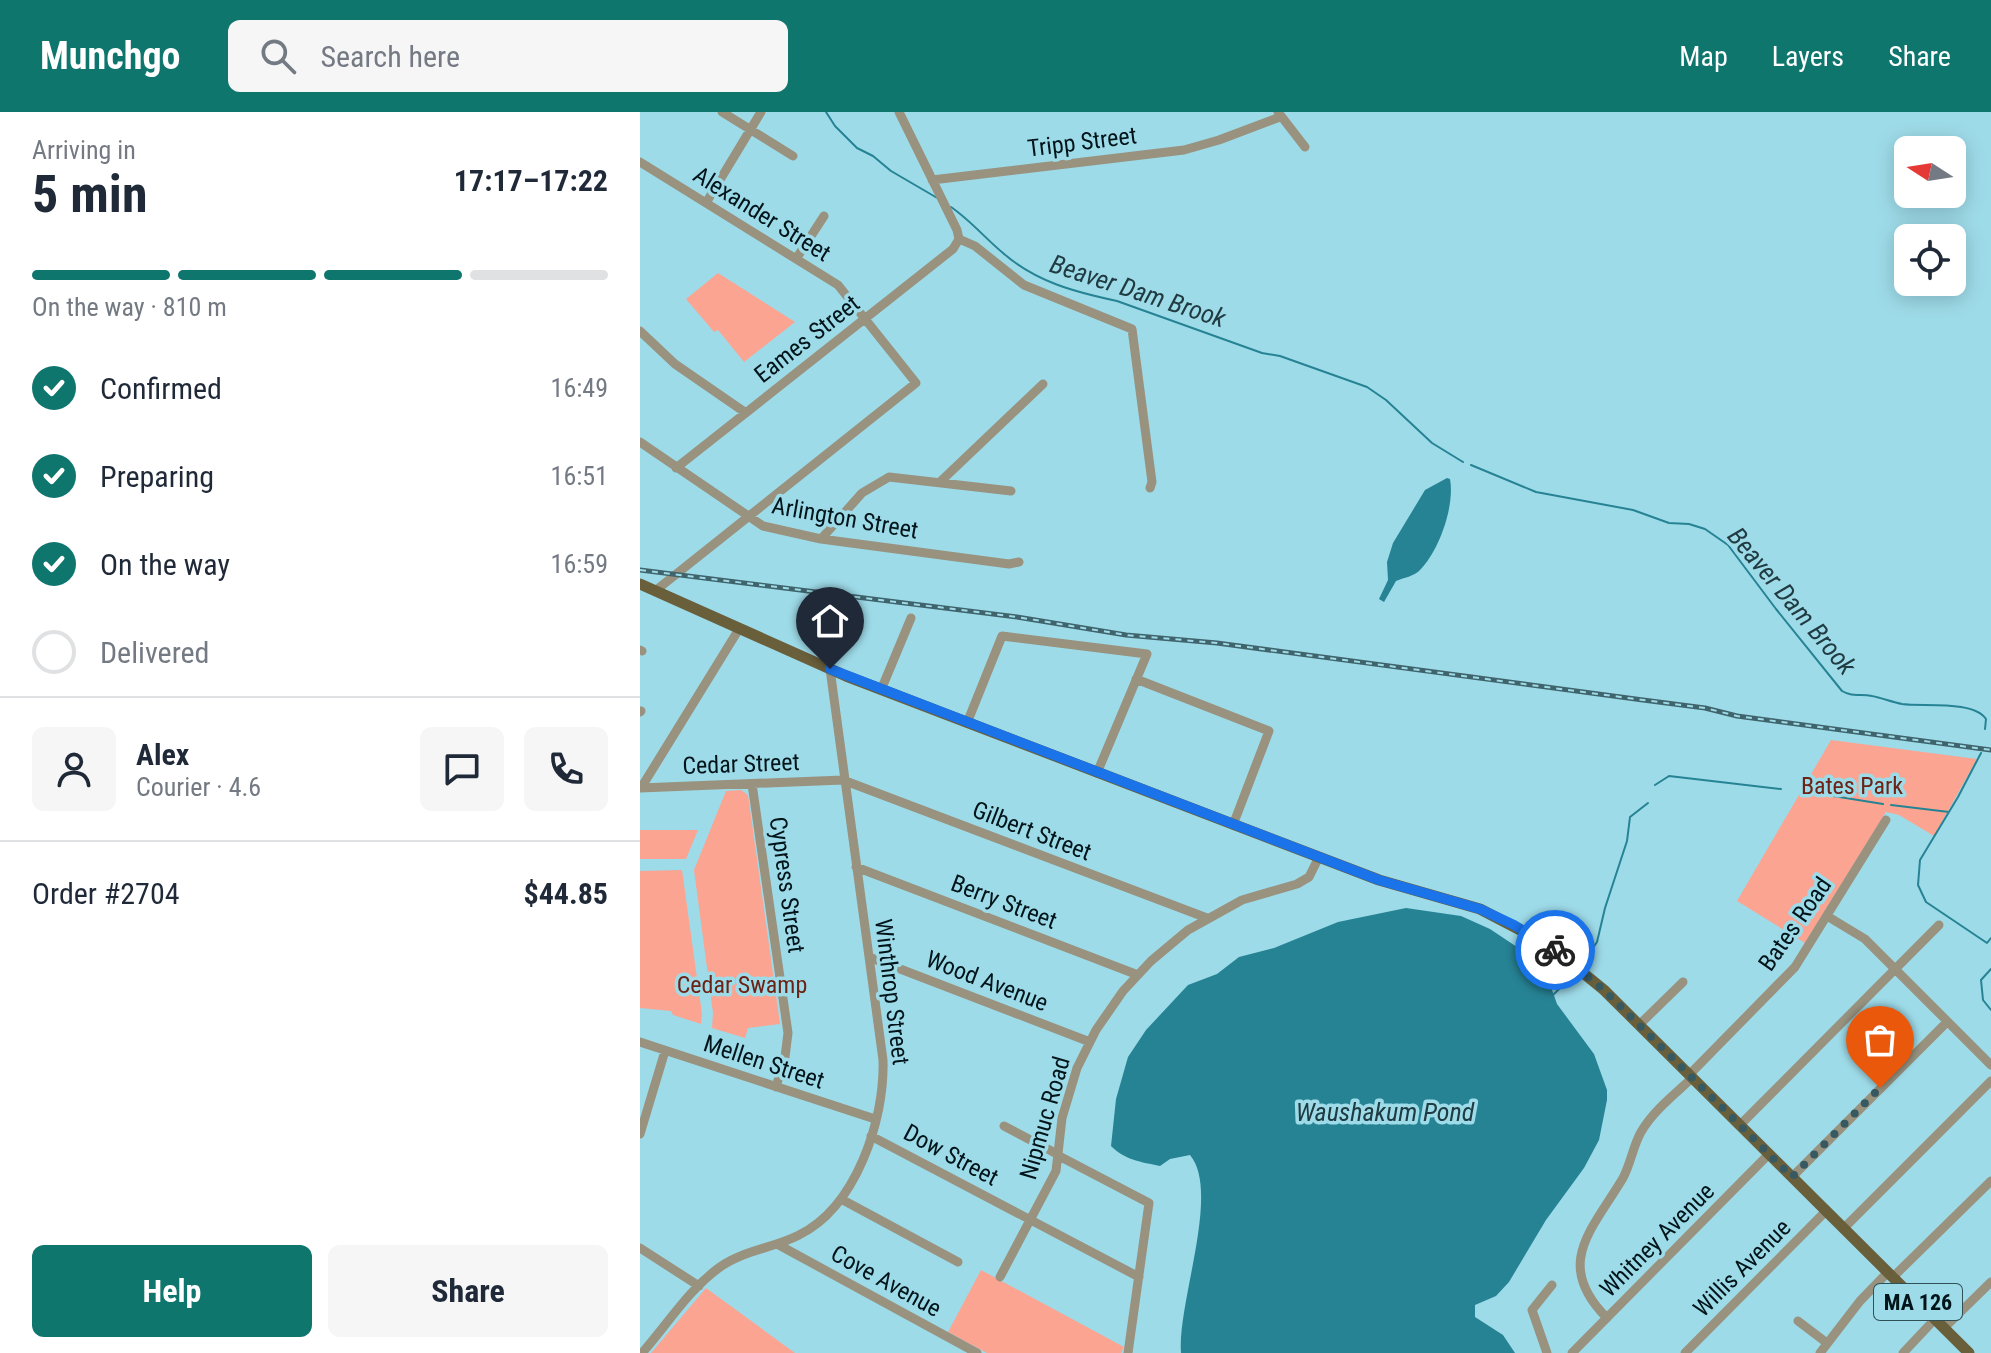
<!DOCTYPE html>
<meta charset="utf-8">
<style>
body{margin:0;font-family:"Roboto Condensed",sans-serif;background:#f6f6f7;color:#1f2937;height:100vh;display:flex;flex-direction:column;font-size:30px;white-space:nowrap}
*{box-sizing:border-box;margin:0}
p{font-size:26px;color:#747a83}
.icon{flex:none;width:44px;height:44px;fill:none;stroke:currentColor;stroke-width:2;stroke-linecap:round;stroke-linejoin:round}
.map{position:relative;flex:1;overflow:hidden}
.details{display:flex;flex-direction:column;background:#fff;width:640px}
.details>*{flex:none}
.needle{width:52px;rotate:282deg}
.tools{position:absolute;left:1254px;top:24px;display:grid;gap:16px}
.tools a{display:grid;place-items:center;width:72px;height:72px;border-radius:12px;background:#fff;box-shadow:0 4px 20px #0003;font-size:40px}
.pin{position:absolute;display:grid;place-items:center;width:68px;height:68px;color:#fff;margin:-82px -34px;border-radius:50% 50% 50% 0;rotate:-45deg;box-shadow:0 0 8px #0007}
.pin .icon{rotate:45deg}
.courier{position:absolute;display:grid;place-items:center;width:80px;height:80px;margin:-40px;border:6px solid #1a73e8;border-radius:50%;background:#fff;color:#222;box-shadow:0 2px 10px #0007}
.summary em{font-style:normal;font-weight:700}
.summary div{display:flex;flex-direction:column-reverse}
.summary{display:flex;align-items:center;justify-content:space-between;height:136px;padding:0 32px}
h1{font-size:52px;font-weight:700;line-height:60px}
.bar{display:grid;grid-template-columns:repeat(4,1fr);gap:12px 8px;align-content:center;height:96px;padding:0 32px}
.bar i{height:10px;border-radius:6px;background:#e0e1e3}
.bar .on{background:#0f766e}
.bar p{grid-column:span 4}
.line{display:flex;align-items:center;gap:20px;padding:0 32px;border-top:2px solid #e0e1e3}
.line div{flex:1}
.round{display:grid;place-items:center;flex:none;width:84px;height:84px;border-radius:12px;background:#f6f6f7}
ol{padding:0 32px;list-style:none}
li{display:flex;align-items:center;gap:24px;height:88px}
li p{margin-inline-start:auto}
li .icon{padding:8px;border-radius:50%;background:#0f766e;color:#fff;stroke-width:4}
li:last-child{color:#747a83}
li i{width:44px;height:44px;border:4px solid #e0e1e3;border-radius:50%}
.cta{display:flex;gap:16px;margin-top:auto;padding:16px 32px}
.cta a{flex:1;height:92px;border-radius:12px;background:#0f766e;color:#fff;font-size:32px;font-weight:700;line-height:92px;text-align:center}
.cta a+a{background:#f6f6f7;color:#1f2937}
header{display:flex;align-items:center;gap:48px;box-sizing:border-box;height:112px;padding:0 40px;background:#0f766e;color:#fff}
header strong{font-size:38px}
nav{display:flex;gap:44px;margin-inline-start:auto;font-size:28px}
.search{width:560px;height:72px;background:#f6f6f7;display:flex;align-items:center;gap:20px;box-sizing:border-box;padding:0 28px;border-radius:12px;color:#747a83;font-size:30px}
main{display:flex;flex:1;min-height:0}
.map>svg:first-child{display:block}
.green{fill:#fba491}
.water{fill:#268394}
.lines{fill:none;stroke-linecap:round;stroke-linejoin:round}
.stream{stroke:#268394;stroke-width:2}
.minor{stroke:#98927f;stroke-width:9}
.major{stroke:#6a5f3b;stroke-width:11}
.rail-casing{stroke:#3f646c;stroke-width:5}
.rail{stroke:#9edbe9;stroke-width:2;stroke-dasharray:6;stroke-linecap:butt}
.done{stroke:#375a62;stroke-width:8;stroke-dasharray:0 14.4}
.route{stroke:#1a73e8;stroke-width:10}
.labels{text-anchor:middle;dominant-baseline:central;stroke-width:7;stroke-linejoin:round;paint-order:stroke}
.shield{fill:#9edbe9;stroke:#2f5057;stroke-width:2}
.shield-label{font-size:22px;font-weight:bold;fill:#001419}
.street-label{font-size:24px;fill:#001419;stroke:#9edbe9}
.park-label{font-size:24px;fill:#6a2315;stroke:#9edbe9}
.water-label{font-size:26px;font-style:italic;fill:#203b41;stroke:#9edbe9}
</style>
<header>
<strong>Munchgo</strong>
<div class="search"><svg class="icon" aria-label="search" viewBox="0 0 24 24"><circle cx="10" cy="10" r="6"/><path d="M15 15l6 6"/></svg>Search here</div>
<nav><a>Map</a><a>Layers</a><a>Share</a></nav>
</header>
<main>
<section class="details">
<div class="summary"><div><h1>5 min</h1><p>Arriving in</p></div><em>17:17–17:22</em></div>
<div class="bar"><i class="on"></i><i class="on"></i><i class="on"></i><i></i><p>On the way · 810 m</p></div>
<ol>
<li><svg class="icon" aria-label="check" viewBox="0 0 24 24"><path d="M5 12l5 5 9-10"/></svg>Confirmed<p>16:49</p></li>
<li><svg class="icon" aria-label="check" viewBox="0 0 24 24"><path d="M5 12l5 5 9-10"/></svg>Preparing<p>16:51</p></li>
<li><svg class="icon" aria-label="check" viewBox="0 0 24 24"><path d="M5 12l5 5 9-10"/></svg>On the way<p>16:59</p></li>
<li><i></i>Delivered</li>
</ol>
<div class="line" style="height:144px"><a class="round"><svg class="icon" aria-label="person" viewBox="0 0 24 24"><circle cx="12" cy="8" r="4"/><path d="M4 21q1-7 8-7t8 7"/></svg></a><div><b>Alex</b><p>Courier · 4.6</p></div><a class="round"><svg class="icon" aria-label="chat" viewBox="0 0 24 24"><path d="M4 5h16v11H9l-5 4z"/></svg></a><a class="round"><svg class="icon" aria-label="phone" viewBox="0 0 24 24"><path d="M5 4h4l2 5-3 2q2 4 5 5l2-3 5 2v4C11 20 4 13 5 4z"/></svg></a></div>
<div class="line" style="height:104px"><div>Order #2704</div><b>$44.85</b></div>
<div class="cta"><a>Help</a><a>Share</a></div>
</section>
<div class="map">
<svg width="1351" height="1241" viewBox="0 0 1351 1241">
<rect width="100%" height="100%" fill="#9edbe9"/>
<path class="green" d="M78,161L155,210L104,250L78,218L74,220L46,187Z
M1191,628L1337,647L1294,724L1259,703L1246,700L1165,831L1097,789Z
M101,678L108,683L140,912L108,916L105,926L72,916L73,901L54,758L86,679Z
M0,718H58L46,747H0Z
M42,758L62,902L61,912L33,903L31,899L0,896V759Z
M341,1158L484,1235L481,1241H347L308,1220Z
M66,1176L155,1241H11Z"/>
<path class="water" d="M807,366L810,367C815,394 799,439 780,458C775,464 763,466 756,469L744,490L739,487L748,468L747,450L753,431L785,378Z
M766,796L821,804L850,817L895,847L905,858L917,892L954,942L967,978V988L959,1028L944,1056L906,1108L869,1170L856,1184L835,1193V1205L863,1223L875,1241H541C537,1191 581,1080 550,1043L530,1047L520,1054C501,1050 485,1048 471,1034L476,987L488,945L506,918L548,873L577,862L599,845L634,836L698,810Z"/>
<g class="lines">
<path class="stream" d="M186,0L195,14L217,36L233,44L251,59L299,87
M311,95C330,108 345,126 363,141C396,170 435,180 477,189L622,241L640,244L727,275L746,288L792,331L823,350
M831,353L896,380L993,398L1029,411L1049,412L1065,417L1088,433L1136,497L1202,579C1214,586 1219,581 1232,584C1242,586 1252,590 1262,592C1283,595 1334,588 1346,607L1345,617
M1341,641L1318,685L1280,748L1278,773L1286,790L1347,831L1351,826
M1015,673L1029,664L1141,677
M1162,679L1243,692
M1251,693L1309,700
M944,849L957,830L965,796L987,729L990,705L1008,691
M1351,857L1341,868L1343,888L1351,898
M913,883L933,863"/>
<path class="minor" d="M82,0L153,44
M259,0L317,118L319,127
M638,0L665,35
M0,50L198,173L276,271L15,479
M292,68L544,38L579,28L640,5
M66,91L121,0
M319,127L335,134L384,173L492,217L512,370L510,376
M156,147L184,104
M0,219L35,252L106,301
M0,330L123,414L181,427L369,452L379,450
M36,356L313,137L319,127
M300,370L403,272
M181,427L222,381L249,365L371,379
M0,538L2,539
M496,567L629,619L593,713
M241,578L271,506
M0,600L1,599
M327,611L362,524L507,542L457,661
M112,672L148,921L145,945L136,975
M0,676L203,668L567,806
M1,676L99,517
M216,755L498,863
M1187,804L1225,827L1351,953
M229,845L450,930
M999,913L1043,870
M0,930L235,1007
M1049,963L1155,855L1246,708
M1100,1013L1299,813
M364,1014L419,1043
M0,1022L25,939
M231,1024L499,1165
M419,1044L509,1091L488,1241
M1152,1065L1307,910
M201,1087L318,1150
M1204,1116L1351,969
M137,1132L337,1241
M0,1136L59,1174
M360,1165L416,1059L422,1006L437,956L456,918L483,879L511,849L548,818L602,788L657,772L669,765L679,745
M1253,1165L1351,1069
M967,1206C913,1152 952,1118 983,1066C991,1051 993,1034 1001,1020C1013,999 1035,982 1052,966
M1158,1209L1187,1231
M1304,1216L1351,1170
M2,1241C27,1213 49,1177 80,1155C104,1138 134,1136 159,1123C216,1095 245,1008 243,948L190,557
M907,1241L892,1198L912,1173
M932,1241L1129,1042
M1045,1241L1186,1099
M1180,1241L1220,1189L1248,1160
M1263,1241L1295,1207"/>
<path class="major" d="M0,472L206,564L739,768L840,797L909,833L964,878L1329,1241"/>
<g class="rail-casing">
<path id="rail" d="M0,458L377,505L486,523L577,531L1003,588L1065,596L1097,604L1351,638"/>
</g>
<use href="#rail" class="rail"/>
</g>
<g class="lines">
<path class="done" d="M915,838L964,878L1152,1065L1240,976"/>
<path class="route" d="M190,557L739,768L840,797L874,813L915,838"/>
</g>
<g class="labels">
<rect class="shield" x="1234" y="1172" width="88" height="36" rx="6"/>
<g class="shield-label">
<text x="1278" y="1190">MA 126</text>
</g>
<g class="street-label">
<text transform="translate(442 30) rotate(-7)">Tripp Street</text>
<text transform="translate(122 102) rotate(32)">Alexander Street</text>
<text transform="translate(167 227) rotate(-38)">Eames Street</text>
<text transform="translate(205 406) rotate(10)">Arlington Street</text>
<text transform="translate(101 652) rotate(-2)">Cedar Street</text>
<text transform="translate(392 719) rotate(21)">Gilbert Street</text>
<text transform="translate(147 773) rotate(82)">Cypress Street</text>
<text transform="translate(364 790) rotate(21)">Berry Street</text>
<text transform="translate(1155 812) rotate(-55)">Bates Road</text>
<text transform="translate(347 869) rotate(21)">Wood Avenue</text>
<text transform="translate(252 880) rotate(83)">Winthrop Street</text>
<text transform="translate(124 950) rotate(18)">Mellen Street</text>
<text transform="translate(405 1006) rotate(-74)">Nipmuc Road</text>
<text transform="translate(311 1043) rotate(28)">Dow Street</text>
<text transform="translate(1017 1128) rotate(-45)">Whitney Avenue</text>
<text transform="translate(1102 1156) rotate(-45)">Willis Avenue</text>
<text transform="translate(246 1169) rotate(29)">Cove Avenue</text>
</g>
<g class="park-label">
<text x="1212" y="674">Bates Park</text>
<text x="102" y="873">Cedar Swamp</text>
</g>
<g class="water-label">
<text transform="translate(498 179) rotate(18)">Beaver Dam Brook</text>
<text transform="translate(1152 489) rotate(50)">Beaver Dam Brook</text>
<text x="745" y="1000">Waushakum Pond</text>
</g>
</g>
</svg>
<div class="tools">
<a><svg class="needle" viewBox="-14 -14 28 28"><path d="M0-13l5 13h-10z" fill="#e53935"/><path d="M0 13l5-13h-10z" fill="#747a83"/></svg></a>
<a><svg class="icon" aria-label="locate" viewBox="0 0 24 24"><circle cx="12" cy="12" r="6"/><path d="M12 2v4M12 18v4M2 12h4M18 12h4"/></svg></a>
</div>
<div class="pin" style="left:1240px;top:976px;background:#ea580c"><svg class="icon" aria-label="bag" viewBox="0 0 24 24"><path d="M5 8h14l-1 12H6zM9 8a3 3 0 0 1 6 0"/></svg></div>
<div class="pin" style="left:190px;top:557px;background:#1f2937"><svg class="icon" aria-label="home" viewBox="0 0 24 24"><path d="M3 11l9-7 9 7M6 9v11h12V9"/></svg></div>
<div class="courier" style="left:915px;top:838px"><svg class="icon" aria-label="bike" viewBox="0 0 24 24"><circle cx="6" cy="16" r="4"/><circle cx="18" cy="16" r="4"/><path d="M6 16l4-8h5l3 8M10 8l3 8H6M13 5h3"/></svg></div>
</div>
</main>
